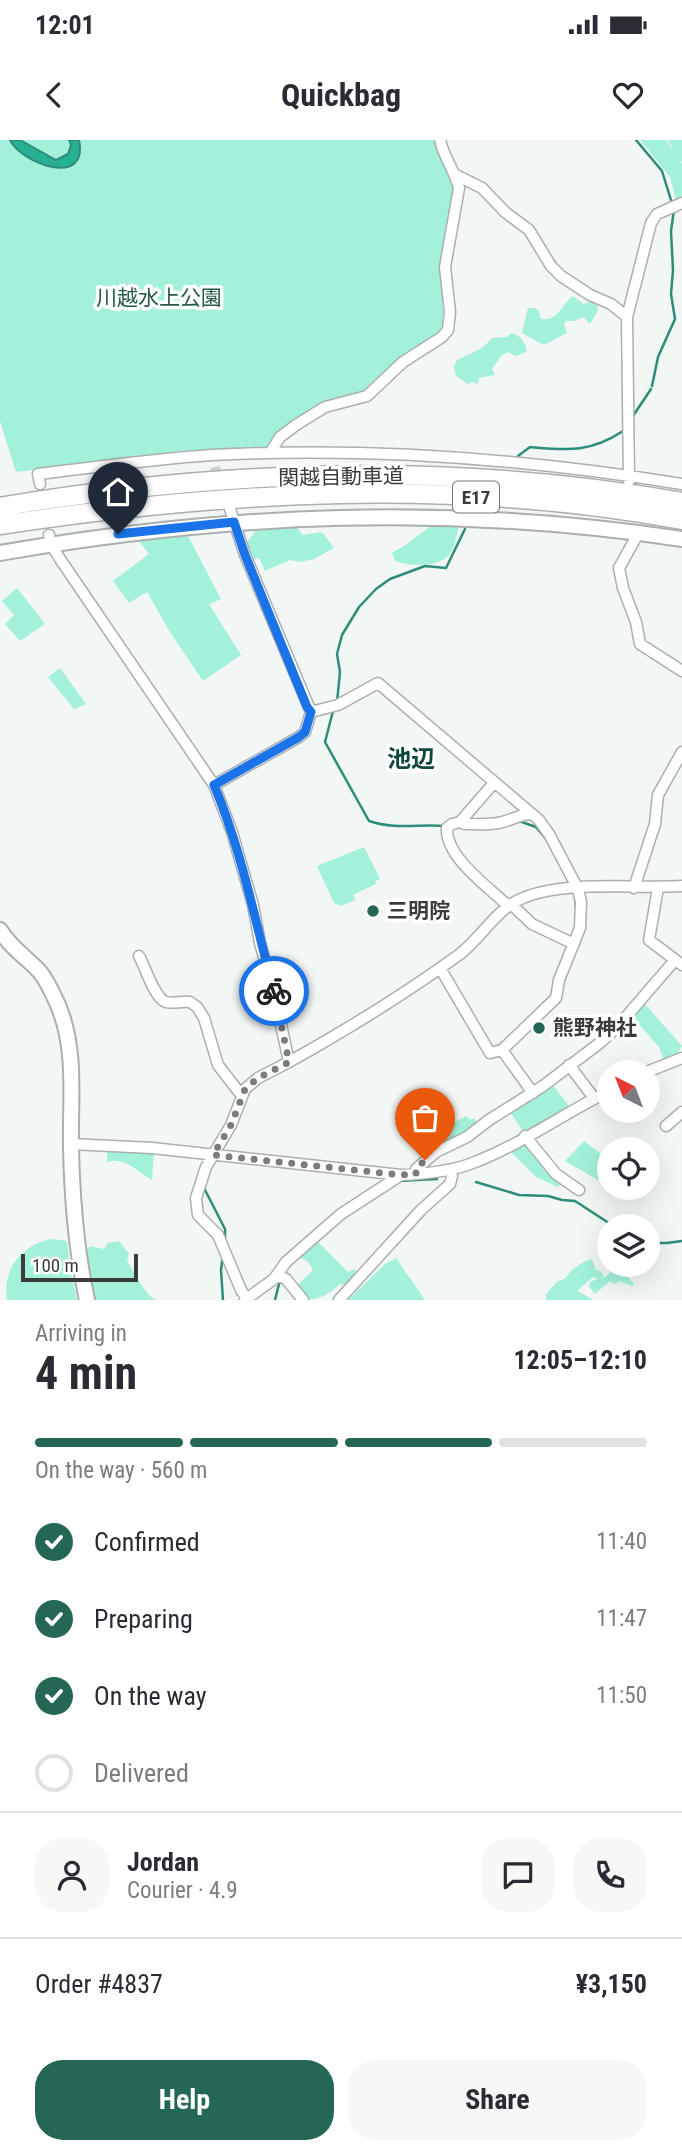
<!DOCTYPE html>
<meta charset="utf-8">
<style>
body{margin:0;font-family:"Roboto Condensed","Noto Sans JP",sans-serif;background:#f7f7f7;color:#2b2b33;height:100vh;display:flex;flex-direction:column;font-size:26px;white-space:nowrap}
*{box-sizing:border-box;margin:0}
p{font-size:23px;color:#7c7c81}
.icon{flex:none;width:38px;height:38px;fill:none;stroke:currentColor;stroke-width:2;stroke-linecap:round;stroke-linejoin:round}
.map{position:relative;height:1160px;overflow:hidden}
.drawer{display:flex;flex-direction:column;background:#fff;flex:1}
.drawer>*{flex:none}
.needle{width:46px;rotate:318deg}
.controls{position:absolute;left:597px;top:920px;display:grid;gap:14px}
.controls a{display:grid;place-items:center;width:63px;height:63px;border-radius:50%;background:#fff;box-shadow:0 7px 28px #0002;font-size:35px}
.scale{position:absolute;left:21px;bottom:18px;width:117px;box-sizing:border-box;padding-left:7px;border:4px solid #3a3c3b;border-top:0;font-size:19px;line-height:24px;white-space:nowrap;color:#3a3c3b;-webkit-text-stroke:5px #fff;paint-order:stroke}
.pin{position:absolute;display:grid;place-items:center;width:60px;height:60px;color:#fff;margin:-72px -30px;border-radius:50% 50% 50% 0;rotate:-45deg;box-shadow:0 0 7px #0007}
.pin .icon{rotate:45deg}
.courier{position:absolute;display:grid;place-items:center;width:70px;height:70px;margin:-35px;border:5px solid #1a73e8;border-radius:50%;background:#fff;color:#222;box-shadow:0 2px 9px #0007}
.overview em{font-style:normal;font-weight:700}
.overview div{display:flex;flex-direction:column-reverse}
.overview{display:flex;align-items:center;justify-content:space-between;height:119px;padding:0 35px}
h1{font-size:46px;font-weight:700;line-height:52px}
.bar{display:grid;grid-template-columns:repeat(4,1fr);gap:10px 7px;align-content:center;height:84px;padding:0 35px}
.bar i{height:9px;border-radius:5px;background:#e1e1e2}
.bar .selected{background:#246757}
.bar p{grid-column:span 4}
.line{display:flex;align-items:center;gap:18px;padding:0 35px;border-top:2px solid #e1e1e2}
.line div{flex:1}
.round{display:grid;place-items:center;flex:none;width:74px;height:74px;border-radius:28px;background:#f7f7f7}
ol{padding:0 35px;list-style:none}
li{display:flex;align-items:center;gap:21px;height:77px}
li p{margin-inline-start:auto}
li .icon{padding:7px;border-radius:50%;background:#246757;color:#fff;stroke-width:4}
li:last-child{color:#7c7c81}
li i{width:38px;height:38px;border:4px solid #e1e1e2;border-radius:50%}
.action{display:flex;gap:14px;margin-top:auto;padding:14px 35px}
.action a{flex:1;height:80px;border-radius:28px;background:#246757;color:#fff;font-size:28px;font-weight:700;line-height:80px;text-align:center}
.action a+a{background:#f7f7f7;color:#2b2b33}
.status{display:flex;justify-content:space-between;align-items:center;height:49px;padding:0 35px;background:#fff;direction:ltr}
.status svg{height:19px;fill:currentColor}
header{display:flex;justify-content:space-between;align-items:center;height:91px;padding:0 35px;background:#fff;font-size:32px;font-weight:700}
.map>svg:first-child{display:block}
.green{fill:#a3f1db}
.water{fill:#27b094;stroke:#2d8d79;stroke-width:2}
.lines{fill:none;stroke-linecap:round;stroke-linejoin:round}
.stream{stroke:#2d8d79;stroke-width:2.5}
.street-tunnel{stroke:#cdd1d0;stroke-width:10;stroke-dasharray:10 5;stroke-linecap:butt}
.street-casing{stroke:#abafae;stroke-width:13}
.secondary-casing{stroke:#abafae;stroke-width:18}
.highway-casing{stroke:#abafae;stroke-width:21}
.street{stroke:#fff;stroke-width:10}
.secondary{stroke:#fff;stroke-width:14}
.highway{stroke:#fff;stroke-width:18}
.done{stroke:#7a7d7c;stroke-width:7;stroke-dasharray:0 12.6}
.route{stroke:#1a73e8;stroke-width:9}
.poi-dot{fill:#246757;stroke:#fff;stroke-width:2.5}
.labels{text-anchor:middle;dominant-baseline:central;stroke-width:7;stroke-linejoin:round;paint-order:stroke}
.shield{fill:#fff;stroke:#757676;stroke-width:2}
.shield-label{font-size:19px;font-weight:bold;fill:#3a3c3b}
.park-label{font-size:21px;fill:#25594c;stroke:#fff}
.street-label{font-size:21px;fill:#3a3c3b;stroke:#fff}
.poi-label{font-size:21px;font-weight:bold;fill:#3a3c3b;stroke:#fff;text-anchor:start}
.quarter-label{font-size:24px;font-weight:bold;fill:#10483c;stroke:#fff}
</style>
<div class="status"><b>12:01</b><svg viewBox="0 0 49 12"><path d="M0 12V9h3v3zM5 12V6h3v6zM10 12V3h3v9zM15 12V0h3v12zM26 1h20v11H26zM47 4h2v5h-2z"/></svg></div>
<header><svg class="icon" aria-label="back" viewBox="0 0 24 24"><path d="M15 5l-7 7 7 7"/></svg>Quickbag<svg class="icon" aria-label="heart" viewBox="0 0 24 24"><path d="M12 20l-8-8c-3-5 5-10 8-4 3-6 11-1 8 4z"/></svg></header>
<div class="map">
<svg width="682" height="1160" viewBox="0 0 682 1160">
<rect width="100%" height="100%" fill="#f2f6f5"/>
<path class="green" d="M0,0H436L440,17L453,39L454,54L441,121L445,175L441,190L431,200L398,219L359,255L341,258L264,311L110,321L16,332L0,281Z
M640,0H666L675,13L668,0H682V22L680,21L682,24V58L676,60L670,37Z
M573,156L583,164L593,161L597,164L598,171L590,184L583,177L574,181H566L564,184L567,193L544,205L522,193L528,168H534L539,171L541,179C559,181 561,165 573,156Z
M512,193C521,196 525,202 527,211L517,216L507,212L501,216L492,229L495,235L479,238L478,244L472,242L468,244L456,236L454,226L457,220C469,214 484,209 492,198L506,197Z
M432,385L459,387C456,396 455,408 449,415C438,428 409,426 395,421L392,413L407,404Z
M297,388L303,395L322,392L334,408L314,419L300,422L290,420L265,431L259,418L250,420L245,405L256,390Z
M188,396L221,459L209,464L241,515L203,541L170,492L147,452L129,463L113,441L149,414L138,400Z
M17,448L45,484L20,501L5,484L14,475L2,461Z
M60,528L86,564L74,569L48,537Z
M364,707L380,739L375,741L376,744L353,755L355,760L341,766L334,763L317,726Z
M642,861L682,906L677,914L664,921L659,907L630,874Z
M551,943L570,967L526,991H523L510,972Z
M466,976L470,980L474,978L480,986L444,1005L437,992Z
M584,1001L609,1020V1024L598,1040L565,1021Z
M525,1002L562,1043L558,1047L536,1037L513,1014L511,1010Z
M107,1010L154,1012L152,1040C138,1032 124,1016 107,1022Z
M51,1099L67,1101L70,1130L77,1160H7C2,1129 22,1105 51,1099Z
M119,1101L129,1114L127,1120C134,1133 143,1151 155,1160H92L84,1113L90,1106L104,1109L108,1103Z
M317,1101L348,1132L354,1129L358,1133L346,1145L340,1144C331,1153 319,1160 306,1160L297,1146L313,1130L308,1122L301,1118V1115Z
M396,1118L425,1160H348L385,1124Z
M592,1119L596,1130L602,1132L604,1138L618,1125H627L619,1135L627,1136L634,1144L632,1146L620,1141L614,1144L610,1141L595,1154L589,1147L590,1142L598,1139L593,1137L577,1151L594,1160H546V1154L557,1142L566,1138C569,1130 584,1121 592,1119Z"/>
<path class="water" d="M10,0H20L56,20L68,14L71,5L69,0H79C89,48 22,24 10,0Z"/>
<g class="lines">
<path class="stream" d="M636,0L662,31L671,60
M652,246L658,217L675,179L671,154L673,130L671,91L674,70
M631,279L651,249
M518,316L530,307C567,310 590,313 623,291
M337,562L340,532L337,514L342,495L359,467L376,449L390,439L425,426L446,428L465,389
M333,571L325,602L369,681C396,690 418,684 445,686
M519,681L536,687L547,700
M575,758L577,776
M234,989L242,969
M399,1041L437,1039
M476,1042L519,1055L548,1056L562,1060L575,1061L615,1087
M203,1046L225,1089V1104
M648,1103H667L682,1101
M223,1115L221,1130L223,1160
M275,1160L280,1140"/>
<path class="street-tunnel" d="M215,327L227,363"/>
<g class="street-casing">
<path id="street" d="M456,35L482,48L505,72L529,90L551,126L561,136L590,155L611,164L627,177
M270,313L280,297L296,285L325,267L367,256L403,222L442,197L448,190L450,172L445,127L459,48C455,31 444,18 440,0
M629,341L627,177L651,83L657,74L682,63
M40,344L38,334C96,327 154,319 212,315C368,307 528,319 682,344
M639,392L619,428L623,448L636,482L640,504L682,531
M49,395L51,404L60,419L214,645L232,692L253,765L260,803L274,852L289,922L258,938L245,949L231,985L206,1027L196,1058L198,1075L218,1095L241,1150L248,1160
M311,572L338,565L378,543L539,680L549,694L578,749L581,762L580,788L559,840L556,858L502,910
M214,645L299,597L305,592L311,572L245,415L230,369
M460,682L493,644
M634,748L655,684L658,655L682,612
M658,748L649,800L682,825
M511,764L532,784L574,804
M508,766C489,747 445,717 447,688L452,684L460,682L464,684C475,684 487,685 498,683C510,681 518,675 530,674
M139,816C145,826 154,858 166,862C171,864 183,861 190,862L197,867L204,878L218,925L242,956
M440,828L490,913L502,910L533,953
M289,922C348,889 405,854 460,814C482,797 497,768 523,758C565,740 636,749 682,746
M569,925L594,958
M644,933L682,918
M666,986L682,972
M525,996L556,1034L579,1050
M71,1004L152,1008L401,1035C424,1034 448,1032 470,1024C519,1006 563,974 609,951
M416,1034V1029L436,1012L467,997L489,980L543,946L601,902L619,885L675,820
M277,1135L286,1139L303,1160
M245,1160L274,1139L286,1122L341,1074L401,1035
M339,1160L421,1070L450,1044L452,1036L450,1030"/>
</g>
<g class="secondary-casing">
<path id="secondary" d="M0,413C232,373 448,364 682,399
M0,790C10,807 26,817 40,832C48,842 53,854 58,865C77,910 70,959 71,1007C72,1058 76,1109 87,1160"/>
</g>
<g class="highway-casing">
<path id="highway" d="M0,367C224,329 458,322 682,362
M0,385C225,351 457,338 682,380"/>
</g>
<use href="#street" class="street"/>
<use href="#secondary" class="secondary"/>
<use href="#highway" class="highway"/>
</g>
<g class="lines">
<path class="done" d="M274,851L289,922L258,938L245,949L231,985L213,1015L401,1035L416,1034V1029L425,1020"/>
<path class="route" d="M118,394L234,382L245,415L307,567L311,572L305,592L299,597L214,645C242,711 255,782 274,851"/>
</g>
<g class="poi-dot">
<circle cx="373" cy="771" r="7"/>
<circle cx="539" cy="888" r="7"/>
</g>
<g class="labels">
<rect class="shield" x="453" y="341.5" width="46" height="31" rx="5"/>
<g class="shield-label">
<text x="476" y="357">E17</text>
</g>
<g class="park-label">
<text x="159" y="158">川越水上公園</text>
</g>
<g class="street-label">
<text transform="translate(341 337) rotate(-1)">関越自動車道</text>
</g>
<g class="poi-label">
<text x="387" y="771">三明院</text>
<text x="553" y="888">熊野神社</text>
</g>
<g class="quarter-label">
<text x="411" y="619">池辺</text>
</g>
</g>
</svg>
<div class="controls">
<a><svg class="needle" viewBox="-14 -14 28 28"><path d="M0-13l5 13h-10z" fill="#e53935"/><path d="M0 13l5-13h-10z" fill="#7c7c81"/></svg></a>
<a><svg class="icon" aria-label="locate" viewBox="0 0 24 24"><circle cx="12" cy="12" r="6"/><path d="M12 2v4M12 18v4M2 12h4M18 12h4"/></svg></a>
<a><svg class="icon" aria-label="layers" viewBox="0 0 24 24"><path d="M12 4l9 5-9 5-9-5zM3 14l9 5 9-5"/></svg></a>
</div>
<div class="scale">100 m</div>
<div class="pin" style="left:425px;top:1020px;background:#ea580c"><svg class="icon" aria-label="bag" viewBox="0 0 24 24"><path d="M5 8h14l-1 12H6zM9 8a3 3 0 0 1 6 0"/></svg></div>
<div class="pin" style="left:118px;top:394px;background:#1f2937"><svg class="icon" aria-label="home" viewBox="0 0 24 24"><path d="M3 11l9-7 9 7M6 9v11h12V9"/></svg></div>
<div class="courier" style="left:274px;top:851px"><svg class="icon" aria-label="bike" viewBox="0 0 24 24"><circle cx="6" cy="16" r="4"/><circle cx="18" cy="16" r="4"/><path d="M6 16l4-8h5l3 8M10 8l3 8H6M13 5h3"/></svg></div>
</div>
<section class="drawer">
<div class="overview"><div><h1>4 min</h1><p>Arriving in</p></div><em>12:05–12:10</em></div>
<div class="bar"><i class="selected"></i><i class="selected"></i><i class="selected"></i><i></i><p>On the way · 560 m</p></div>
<ol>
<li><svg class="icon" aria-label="check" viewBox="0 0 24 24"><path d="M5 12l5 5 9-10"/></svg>Confirmed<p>11:40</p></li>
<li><svg class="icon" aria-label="check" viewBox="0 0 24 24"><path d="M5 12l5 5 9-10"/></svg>Preparing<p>11:47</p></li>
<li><svg class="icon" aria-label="check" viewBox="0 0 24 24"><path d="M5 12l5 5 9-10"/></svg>On the way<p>11:50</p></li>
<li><i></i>Delivered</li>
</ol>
<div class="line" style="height:126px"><a class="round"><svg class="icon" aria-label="person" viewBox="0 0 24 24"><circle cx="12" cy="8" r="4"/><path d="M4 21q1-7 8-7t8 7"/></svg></a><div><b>Jordan</b><p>Courier · 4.9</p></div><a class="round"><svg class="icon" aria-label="chat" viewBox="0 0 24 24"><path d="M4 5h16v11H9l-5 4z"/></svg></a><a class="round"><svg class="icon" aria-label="phone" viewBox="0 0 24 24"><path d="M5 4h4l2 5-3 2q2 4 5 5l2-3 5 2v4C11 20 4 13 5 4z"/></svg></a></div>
<div class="line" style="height:91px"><div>Order #4837</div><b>¥3,150</b></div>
<div class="action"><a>Help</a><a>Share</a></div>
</section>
